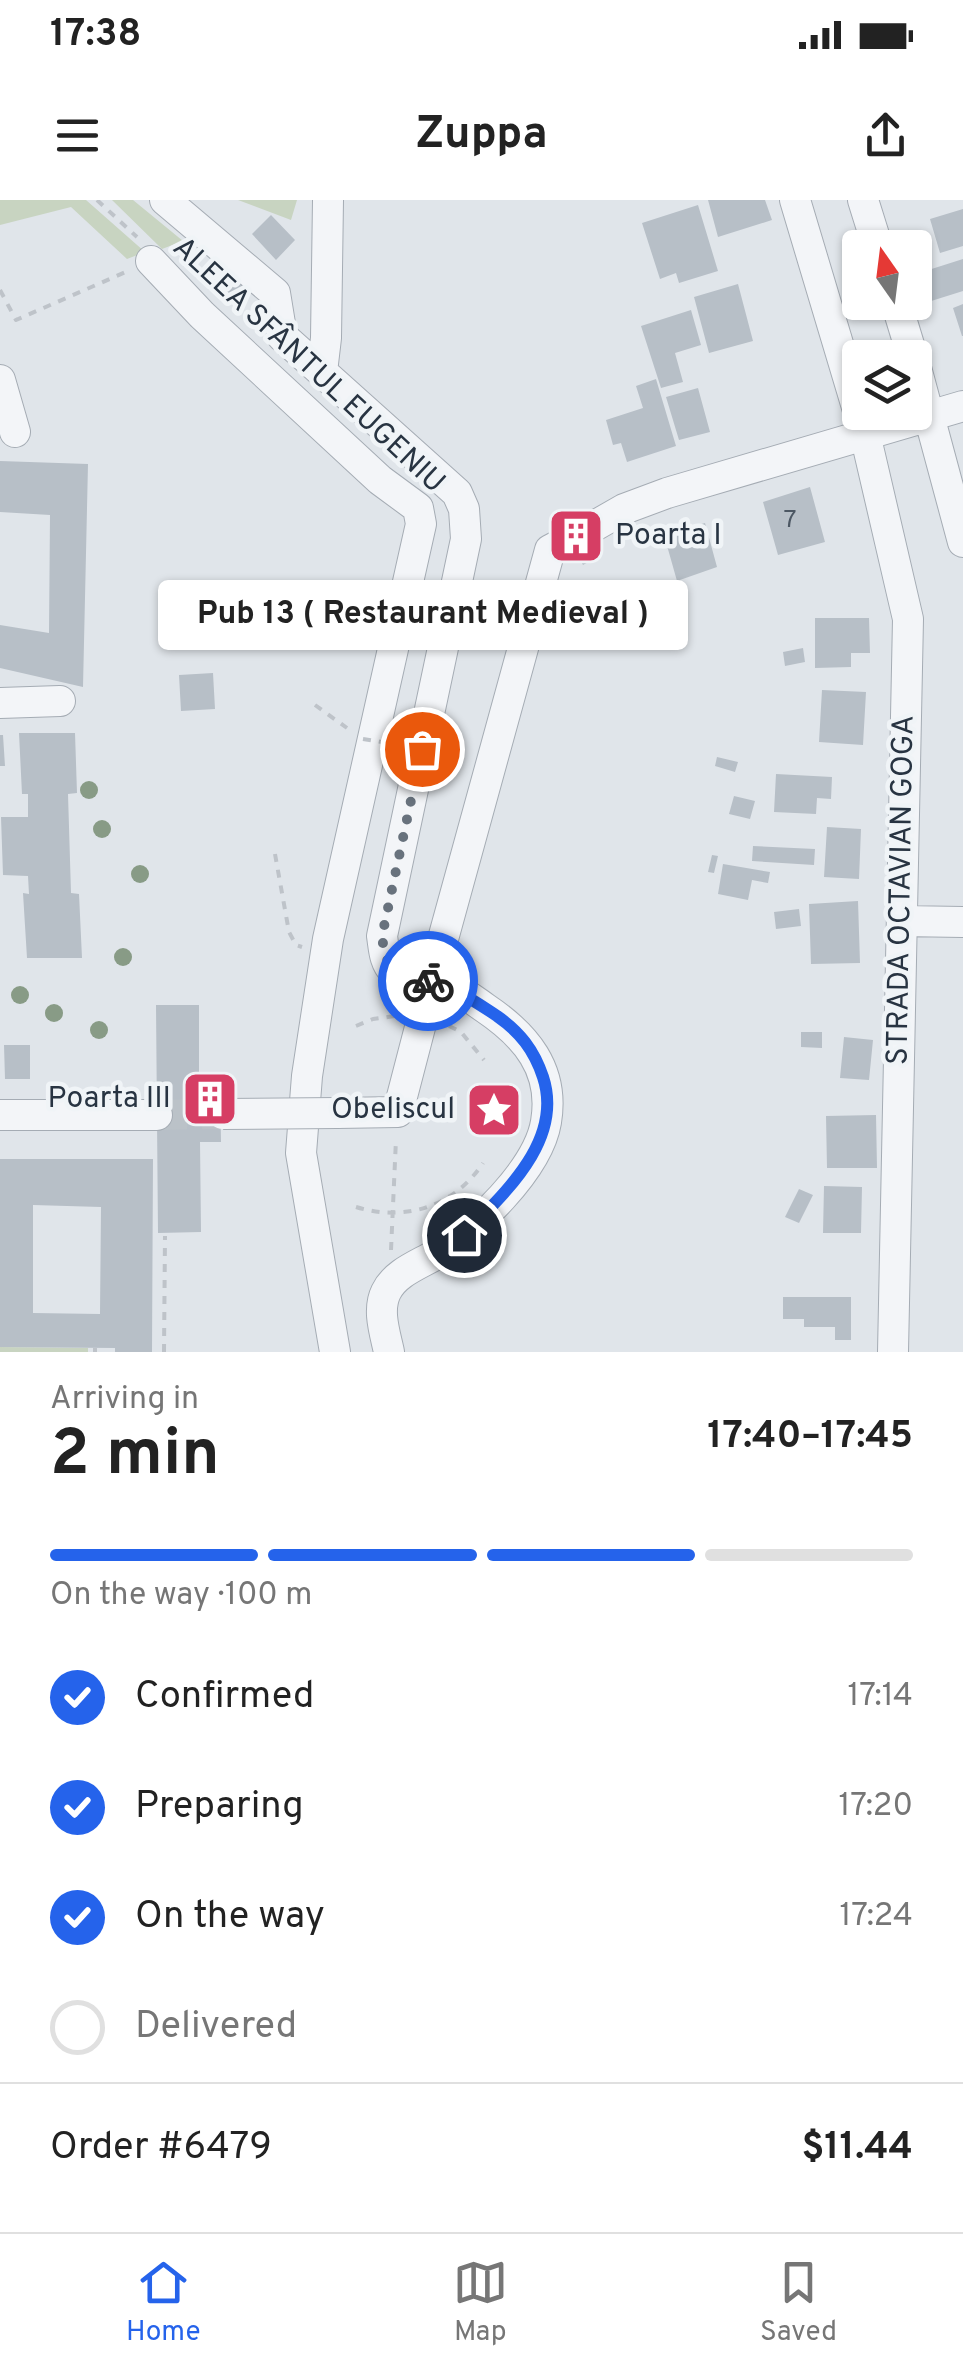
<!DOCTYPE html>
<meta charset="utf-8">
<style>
body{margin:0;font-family:Overpass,sans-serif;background:#f2f2f2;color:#222;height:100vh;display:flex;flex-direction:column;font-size:38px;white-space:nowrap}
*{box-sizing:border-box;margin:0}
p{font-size:32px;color:#767676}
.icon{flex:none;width:55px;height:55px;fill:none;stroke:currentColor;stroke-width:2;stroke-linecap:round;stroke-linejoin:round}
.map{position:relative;height:1152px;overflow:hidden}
.details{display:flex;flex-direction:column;background:#fff;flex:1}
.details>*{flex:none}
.needle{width:65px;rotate:346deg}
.controls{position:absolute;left:842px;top:30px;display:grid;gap:20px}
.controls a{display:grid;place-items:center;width:90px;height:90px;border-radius:10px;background:#fff;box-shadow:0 2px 8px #0004;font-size:50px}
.pin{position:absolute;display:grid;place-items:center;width:85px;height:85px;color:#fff;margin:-42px;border:5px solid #fff;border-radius:50%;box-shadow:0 2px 10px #0007}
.courier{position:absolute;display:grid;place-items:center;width:100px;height:100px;margin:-50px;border:8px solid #2563eb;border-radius:50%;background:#fff;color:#222;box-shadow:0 2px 12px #0007}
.bubble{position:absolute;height:70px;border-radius:10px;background:#fff;box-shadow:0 2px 8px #0004;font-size:32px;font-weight:700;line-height:70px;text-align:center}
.headline em{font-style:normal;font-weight:700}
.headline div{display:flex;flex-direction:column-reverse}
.headline{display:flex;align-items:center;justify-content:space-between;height:170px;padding:0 50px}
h1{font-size:65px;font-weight:700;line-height:75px}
.bar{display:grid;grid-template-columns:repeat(4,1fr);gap:15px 10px;align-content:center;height:120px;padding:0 50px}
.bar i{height:12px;border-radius:8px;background:#e0e0e0}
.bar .active{background:#2563eb}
.bar p{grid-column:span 4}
.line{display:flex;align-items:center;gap:25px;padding:0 50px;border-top:2px solid #e0e0e0}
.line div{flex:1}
ol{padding:0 50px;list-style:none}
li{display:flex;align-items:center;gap:30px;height:110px}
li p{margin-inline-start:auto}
li .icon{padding:10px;border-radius:50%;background:#2563eb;color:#fff;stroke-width:4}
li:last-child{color:#767676}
li i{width:55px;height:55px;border:5px solid #e0e0e0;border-radius:50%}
.status{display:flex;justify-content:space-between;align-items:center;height:70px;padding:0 50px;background:#fff;direction:ltr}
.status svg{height:28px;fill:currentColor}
header{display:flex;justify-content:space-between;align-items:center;height:130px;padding:0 50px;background:#fff;font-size:45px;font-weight:700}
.menu{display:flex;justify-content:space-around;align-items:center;height:140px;border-top:2px solid #e0e0e0;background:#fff;font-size:28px;color:#767676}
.menu a{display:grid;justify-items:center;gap:5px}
.menu .active{color:#2563eb}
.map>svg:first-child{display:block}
.green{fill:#c8d4c1}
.building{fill:#b7bfc7;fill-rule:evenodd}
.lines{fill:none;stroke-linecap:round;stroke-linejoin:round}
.minor-tunnel{stroke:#bbc2c8;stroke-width:30;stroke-dasharray:30 15;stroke-linecap:butt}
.minor-casing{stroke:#a5acb4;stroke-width:32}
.path{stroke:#bec3c9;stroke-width:4;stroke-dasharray:8 8;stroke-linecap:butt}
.minor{stroke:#f3f5f8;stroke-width:30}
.minor-bridge-casing{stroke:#a5acb4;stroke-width:32;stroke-linecap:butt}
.path-bridge{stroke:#bec3c9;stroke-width:4;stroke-dasharray:8 8;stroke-linecap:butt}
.minor-bridge{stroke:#f3f5f8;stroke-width:30}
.tree{fill:#889b86}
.done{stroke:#68727d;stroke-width:10;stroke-dasharray:0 18}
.route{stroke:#2563eb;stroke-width:12}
.labels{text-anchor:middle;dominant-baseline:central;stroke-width:9;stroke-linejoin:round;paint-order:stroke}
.number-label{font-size:25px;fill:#4c5763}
.street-label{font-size:30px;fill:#283442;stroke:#f0f4f7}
.poi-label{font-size:30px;fill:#283442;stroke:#f0f4f7;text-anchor:end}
</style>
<div class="status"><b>17:38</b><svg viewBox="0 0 49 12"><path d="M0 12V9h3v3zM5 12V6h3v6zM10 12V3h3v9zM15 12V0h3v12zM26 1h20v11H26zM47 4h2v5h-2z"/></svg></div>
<header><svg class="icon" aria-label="menu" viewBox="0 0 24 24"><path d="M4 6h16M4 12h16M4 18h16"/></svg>Zuppa<svg class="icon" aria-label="share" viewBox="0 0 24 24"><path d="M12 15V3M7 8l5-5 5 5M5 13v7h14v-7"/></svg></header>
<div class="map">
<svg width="963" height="1152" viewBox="0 0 963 1152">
<rect width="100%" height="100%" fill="#e0e5ea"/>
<path class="green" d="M0,0H86L145,52L127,59L71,7L0,25Z
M112,0H133L183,41L162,49Z
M238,0H297L291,20Z
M0,1147L88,1148V1152H0Z"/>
<path class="building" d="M708,0H765L772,20L718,37Z
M698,5L718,71L679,83L676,73L660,79L642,23Z
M963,9V46L940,53L930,19Z
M271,15L295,40L276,60L252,34Z
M963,59V91L928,102L919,73Z
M234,78L250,91L235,107L219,93Z
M738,84L753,141L709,153L694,97Z
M963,104V136H962L953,108Z
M691,110L701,145L675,153L683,182L661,188L641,126Z
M656,179L676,246L627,262L621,243L613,245L606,220L643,208L636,186Z
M698,188L710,232L679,240L666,197Z
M0,261L88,264L83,487L0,468V425L49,433L50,315L0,312Z
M810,287L825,342L778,355L763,302Z
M574,314L597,357L583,365L560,322Z
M705,323L717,367L677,381L664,335Z
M815,418H869L870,453H851V467L815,468Z
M803,448L805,462L785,466L783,452Z
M213,473L215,509L181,511L179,475Z
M822,490L866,492L863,545L819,542Z
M19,533H75L77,593L68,594L71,693L79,694L82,758H27L23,693L29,694L28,676L3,675L1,617H28V594H22Z
M0,535H3L5,566H0Z
M717,557L738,562L735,572L715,566Z
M776,574L832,577L831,599L817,598L816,614L774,612Z
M734,596L755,601L750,619L729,614Z
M827,627L861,629L859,679L824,677Z
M753,646L815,649L814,665L752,661Z
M712,655L718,656L714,673L708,672Z
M723,664L770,672L768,683L752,680L748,700L718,694Z
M858,701L860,763L811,764L809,704Z
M799,709L801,726L776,729L774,712Z
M426,736L461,743L458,754L424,747Z
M156,805H199V884L220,883L221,942H200L201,1032L158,1033Z
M801,832H822V848L801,847Z
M844,837L873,840L869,880L840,878Z
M4,845H30V879H5Z
M876,915L877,968H827L826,916Z
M0,959H153L152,1152H115V1148L0,1147ZM33,1005L101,1007L100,1114L33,1113Z
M824,986L862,987L861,1033H823Z
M799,989L813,995L799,1023L785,1017Z
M783,1097H851V1140H835V1127H804V1119H783Z"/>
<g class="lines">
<path class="minor-tunnel" d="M157,915L221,914"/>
<g class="minor-casing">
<path id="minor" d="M165,0L275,93L282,136L457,293L464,309L466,339L382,736C384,749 384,762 394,772C408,785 435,781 453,788C464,792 475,801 485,808C525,835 555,869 546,922C538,970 474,1030 435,1055C418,1065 395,1073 386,1092C377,1110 385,1133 389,1152
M795,0L865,234L908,419L893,1152
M863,0L878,48
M151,61L202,115L380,280L418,308L421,324L328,739L307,876L301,953L335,1152
M896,102L913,158
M915,164L963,342
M322,172L326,138L328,0
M0,180L15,232
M584,332L624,309L667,293L963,206
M0,503L60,501
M902,721L963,722
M443,739L550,350L569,340
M337,913L398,912L437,762
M0,915H157"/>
</g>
<path class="path" d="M97,0L137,37
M0,90L16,120L128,71
M315,505L347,528
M275,654L289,732L296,745L302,747
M356,826L373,819L395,816
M449,826L461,832L484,860
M356,1007C405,1022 454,1007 483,963
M391,1050L396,939
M95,1148V1152
M164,1152L165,1036"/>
<use href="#minor" class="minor"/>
<g class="minor-bridge-casing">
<path id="minor-bridge" d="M223,914L337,913"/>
</g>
<path class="path-bridge" d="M363,539L406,546"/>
<use href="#minor-bridge" class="minor-bridge"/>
</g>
<g class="tree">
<circle cx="89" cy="590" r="9"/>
<circle cx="102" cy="629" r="9"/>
<circle cx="140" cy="674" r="9"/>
<circle cx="123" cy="757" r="9"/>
<circle cx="20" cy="795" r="9"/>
<circle cx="54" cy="813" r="9"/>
<circle cx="99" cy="830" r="9"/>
</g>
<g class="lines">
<path class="done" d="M422,549L382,736C386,771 395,778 428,781"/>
<path class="route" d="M428,781C455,787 474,801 497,816C520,832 534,850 543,877C564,941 504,993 464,1035"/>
</g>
<defs>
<g id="building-square" transform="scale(2.875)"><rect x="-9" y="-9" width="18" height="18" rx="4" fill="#d63e64" stroke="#f0f4f7"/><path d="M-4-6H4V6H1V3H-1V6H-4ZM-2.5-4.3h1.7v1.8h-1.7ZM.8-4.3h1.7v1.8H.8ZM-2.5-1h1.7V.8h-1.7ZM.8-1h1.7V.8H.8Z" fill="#fff"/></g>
<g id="sight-square" transform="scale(2.875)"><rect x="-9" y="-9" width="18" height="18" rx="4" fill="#d63e64" stroke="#f0f4f7"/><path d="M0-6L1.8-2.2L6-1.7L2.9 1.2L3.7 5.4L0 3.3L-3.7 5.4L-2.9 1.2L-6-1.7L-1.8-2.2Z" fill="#fff"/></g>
</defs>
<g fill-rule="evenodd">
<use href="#building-square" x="576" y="336"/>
<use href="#building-square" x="210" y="899"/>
<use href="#sight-square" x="494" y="910"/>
</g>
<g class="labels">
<g class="number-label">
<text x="790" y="321">7</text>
</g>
<g class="street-label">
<text transform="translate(308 166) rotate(43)">ALEEA SFÂNTUL EUGENIU</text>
<text transform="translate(902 690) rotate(-89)">STRADA OCTAVIAN GOGA</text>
</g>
<g class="poi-label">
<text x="615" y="336" text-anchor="start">Poarta I</text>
<text x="171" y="899">Poarta III</text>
<text x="455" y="910">Obeliscul</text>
</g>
</g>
</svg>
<div class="controls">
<a><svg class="needle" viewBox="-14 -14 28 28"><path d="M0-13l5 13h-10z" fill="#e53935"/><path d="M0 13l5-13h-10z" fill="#767676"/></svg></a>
<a><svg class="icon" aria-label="layers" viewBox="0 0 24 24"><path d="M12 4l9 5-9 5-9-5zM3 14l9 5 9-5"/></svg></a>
</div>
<div class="pin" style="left:422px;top:549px;background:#ea580c"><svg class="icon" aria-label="bag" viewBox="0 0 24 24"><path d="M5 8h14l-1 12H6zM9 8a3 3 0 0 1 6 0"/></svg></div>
<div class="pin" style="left:464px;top:1035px;background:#1f2937"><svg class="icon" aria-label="home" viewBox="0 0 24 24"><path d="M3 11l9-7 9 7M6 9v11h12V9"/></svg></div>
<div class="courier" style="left:428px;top:781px"><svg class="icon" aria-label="bike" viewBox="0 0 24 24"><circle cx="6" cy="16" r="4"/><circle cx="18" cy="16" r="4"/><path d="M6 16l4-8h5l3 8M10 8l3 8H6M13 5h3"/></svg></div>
<div class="bubble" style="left:158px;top:380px;width:530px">Pub 13 ( Restaurant Medieval )</div>
</div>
<section class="details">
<div class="headline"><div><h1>2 min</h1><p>Arriving in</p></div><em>17:40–17:45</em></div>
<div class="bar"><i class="active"></i><i class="active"></i><i class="active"></i><i></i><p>On the way · 100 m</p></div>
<ol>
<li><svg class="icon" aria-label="check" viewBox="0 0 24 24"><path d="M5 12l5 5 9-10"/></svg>Confirmed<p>17:14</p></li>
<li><svg class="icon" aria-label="check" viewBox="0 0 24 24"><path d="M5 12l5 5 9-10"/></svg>Preparing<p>17:20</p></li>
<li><svg class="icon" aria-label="check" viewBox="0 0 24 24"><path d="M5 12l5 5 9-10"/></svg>On the way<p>17:24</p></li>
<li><i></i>Delivered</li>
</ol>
<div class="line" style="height:130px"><div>Order #6479</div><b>$11.44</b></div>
</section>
<nav class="menu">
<a class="active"><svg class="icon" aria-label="home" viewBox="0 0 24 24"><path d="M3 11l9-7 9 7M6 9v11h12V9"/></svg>Home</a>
<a><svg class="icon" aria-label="map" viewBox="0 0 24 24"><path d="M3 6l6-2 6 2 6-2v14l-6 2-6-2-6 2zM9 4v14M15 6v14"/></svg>Map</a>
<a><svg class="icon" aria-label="saved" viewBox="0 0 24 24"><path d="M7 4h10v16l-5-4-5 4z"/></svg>Saved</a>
</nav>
